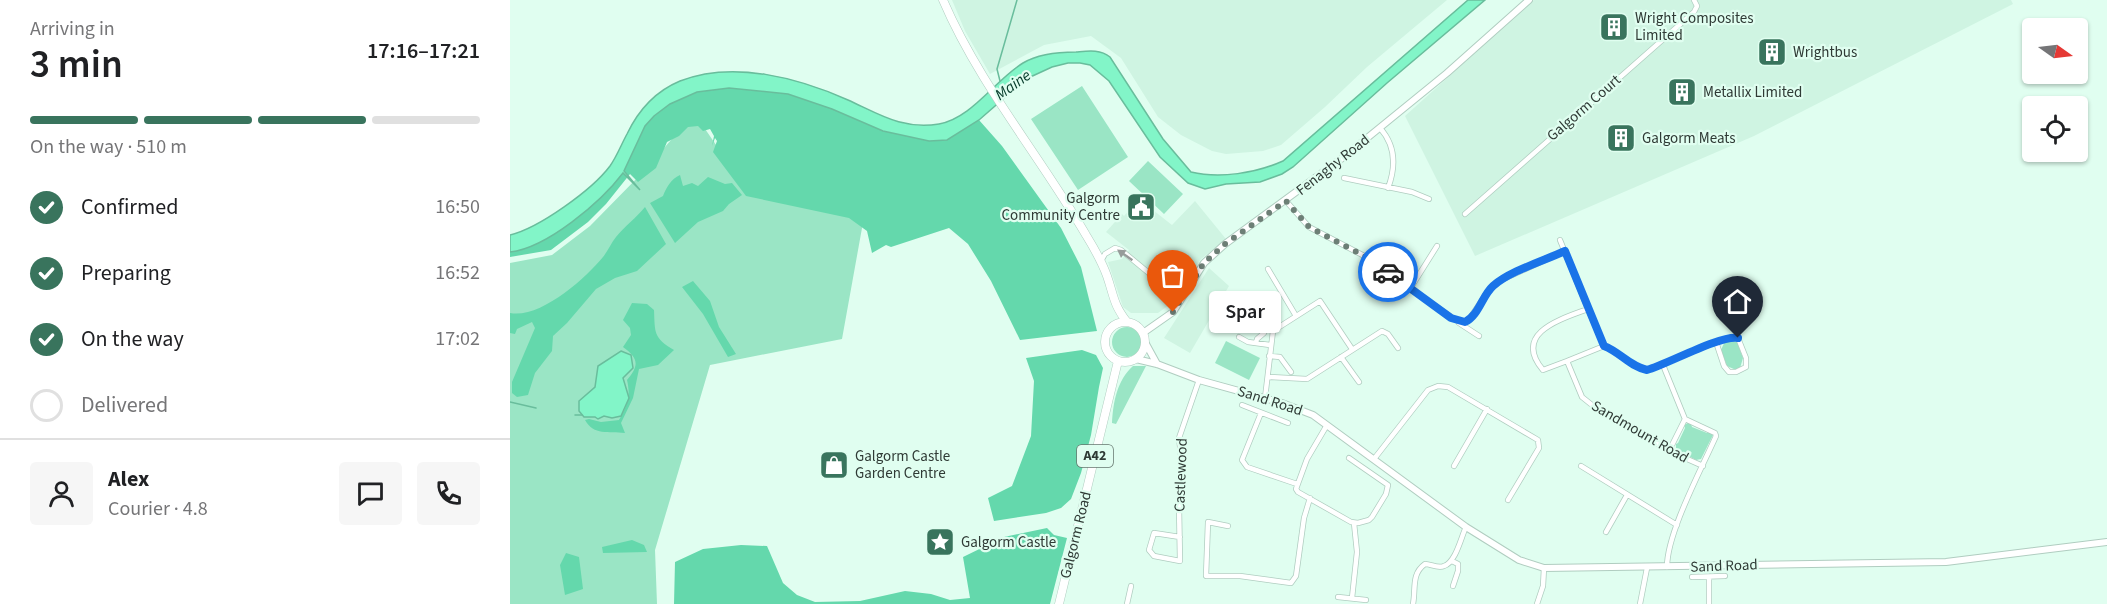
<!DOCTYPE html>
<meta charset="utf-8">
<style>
body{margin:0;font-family:"Source Sans 3",sans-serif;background:#f6f6f6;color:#202124;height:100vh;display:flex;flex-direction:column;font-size:22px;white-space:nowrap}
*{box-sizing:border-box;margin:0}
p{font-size:20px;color:#757577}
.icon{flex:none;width:33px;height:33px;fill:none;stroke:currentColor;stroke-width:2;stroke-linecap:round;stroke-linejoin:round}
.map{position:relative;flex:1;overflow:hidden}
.drawer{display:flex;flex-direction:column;background:#fff;width:510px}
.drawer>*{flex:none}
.needle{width:39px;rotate:104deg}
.controls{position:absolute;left:1512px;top:18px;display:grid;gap:12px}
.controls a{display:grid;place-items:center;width:66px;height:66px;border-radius:6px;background:#fff;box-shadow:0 2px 4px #0004;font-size:30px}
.pin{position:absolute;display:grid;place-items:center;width:51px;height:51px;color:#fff;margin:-62px -26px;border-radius:50% 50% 50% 0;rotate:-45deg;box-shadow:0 0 6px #0007}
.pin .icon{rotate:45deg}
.courier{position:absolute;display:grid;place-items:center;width:60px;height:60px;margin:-30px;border:4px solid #1a73e8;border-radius:50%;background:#fff;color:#222;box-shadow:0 2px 8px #0007}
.bubble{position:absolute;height:42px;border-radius:6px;background:#fff;box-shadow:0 2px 4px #0004;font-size:20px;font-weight:600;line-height:42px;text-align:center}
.headline em{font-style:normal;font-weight:600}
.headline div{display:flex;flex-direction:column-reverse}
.headline{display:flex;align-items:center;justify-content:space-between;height:102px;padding:0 30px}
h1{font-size:39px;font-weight:600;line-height:45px}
.bar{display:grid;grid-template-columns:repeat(4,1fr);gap:9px 6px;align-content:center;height:72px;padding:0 30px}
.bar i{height:8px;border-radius:4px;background:#e0e0e0}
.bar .on{background:#39745d}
.bar p{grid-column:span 4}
.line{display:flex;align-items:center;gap:15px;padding:0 30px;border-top:2px solid #e0e0e0}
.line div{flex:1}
.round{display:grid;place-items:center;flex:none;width:63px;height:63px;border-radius:6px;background:#f6f6f6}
ol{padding:0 30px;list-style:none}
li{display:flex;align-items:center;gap:18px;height:66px}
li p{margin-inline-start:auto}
li .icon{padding:6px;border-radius:50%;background:#39745d;color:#fff;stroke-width:4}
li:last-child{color:#757577}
li i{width:33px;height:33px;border:3px solid #e0e0e0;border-radius:50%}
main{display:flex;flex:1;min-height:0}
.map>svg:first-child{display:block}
.built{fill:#cff4e2}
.green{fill:#9ae5c5}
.forest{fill:#64d8ac}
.water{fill:#82f5c8;stroke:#69bd9c;stroke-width:1.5}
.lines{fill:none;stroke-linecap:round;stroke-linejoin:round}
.stream{stroke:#69bd9c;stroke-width:1.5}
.minor-casing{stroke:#b0cdc0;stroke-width:6}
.tertiary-casing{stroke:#b0cdc0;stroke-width:8}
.primary-casing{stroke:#b0cdc0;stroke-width:9}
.minor{stroke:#fff;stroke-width:4.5}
.tertiary{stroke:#fff;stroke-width:6}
.primary{stroke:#fff;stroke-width:8}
.oneway{fill:#979c9a}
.done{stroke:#6d7f76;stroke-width:6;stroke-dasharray:0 10.8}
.route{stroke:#1a73e8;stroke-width:8}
.labels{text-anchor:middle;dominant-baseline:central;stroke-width:4.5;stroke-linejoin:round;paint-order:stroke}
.shield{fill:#e0fef0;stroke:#64756d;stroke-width:1.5}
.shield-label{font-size:14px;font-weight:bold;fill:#2f3a35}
.poi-label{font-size:15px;fill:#2f3a35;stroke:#e0fef0;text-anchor:start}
.street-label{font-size:15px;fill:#2f3a35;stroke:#e0fef0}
.water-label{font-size:16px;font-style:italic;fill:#043a29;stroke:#e0fef0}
</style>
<main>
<section class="drawer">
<div class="headline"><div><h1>3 min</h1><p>Arriving in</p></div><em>17:16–17:21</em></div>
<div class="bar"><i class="on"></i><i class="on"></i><i class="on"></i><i></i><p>On the way · 510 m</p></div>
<ol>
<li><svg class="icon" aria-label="check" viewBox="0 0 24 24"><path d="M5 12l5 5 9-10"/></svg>Confirmed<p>16:50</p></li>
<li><svg class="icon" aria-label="check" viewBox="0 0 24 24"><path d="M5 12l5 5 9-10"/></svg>Preparing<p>16:52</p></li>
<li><svg class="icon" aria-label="check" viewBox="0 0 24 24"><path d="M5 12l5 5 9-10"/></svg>On the way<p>17:02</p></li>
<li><i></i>Delivered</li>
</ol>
<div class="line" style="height:108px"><a class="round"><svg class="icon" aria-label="person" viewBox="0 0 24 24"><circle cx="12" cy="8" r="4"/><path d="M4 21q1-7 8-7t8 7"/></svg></a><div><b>Alex</b><p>Courier · 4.8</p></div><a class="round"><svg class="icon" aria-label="chat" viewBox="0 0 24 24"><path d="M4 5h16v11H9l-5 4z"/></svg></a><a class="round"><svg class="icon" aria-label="phone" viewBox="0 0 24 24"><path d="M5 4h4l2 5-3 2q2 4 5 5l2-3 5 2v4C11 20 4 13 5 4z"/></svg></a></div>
</section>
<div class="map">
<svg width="1597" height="604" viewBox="0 0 1597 604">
<rect width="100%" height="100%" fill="#e0fef0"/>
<path class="built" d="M442,0H937L857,67L815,107L771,145L753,151L716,154L702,151L671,135L648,117L611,58L581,36L534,45L480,74L455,31Z
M1024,0H1501L1503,4L1244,136L965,256L895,116Z
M629,199L662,225L685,201L716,239L691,259L671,290L659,305L648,313H621L613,307L598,262L612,259L619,250L596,232L612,214L614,216Z
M699,268L719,286L680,353L654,338Z"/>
<path class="green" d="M572,86L618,157L568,190L521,119Z
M191,123L241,196L354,217L332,339L200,365L145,550L147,604H0V263L42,255L80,226L134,171L175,124Z
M638,161L673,194L654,214L619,181Z
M602 342a15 15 0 1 1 30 0a15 15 0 1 1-30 0Z
M1218,340L1227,342L1233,358L1230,368L1226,370L1217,366L1211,350L1215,341Z
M716,341L750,358L739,380L705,363Z
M623,366H636L606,424L602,423C603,403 607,380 623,366Z
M1178,423L1181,424L1182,427L1197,433L1199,432L1203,435L1191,459L1186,460L1166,449V444L1168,443L1175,428L1174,425Z"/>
<path class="forest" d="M219,88L278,94L322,109L373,131L419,141L437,140L469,120L492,146L551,228L571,267L587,331L510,340L481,281L458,244L439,228L381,247L376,245L362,253L357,231L339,218L236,196L203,152L207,141L205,138L202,146L204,136L200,129L193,131L188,126L178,127L169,136L157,142L146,168L128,182L120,174L96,204L78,222L41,250L0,257V252L4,251L113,173L135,126L144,116L160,104L187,92Z
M170,175L173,186L182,183L188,186L198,177L215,184L222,183L232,195L219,204L213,211L188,222L165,243L140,203L153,196C156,188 161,179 170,175Z
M135,207L156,244L127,271L105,278L86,289L57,323L43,336L42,351L25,373L18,395L7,397L2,393V382L25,328L22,322L7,329L5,334L0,333V313C30,319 75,279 93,257C98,251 101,243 106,237C115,226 126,218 135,207Z
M183,281L200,301L209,327L226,354L218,357L193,314L172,287Z
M122,303L137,304L144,310C145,332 143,338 164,350L148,365L129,369L123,398L111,423L115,433C98,431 84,436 75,420L79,419L91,422L109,420C117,406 121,397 117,380C130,365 128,358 113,347L121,335L120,328L113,320Z
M572,350L586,355L593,368L589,387L581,435L571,473L561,499L551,508L536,513L484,521L478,498L502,486L521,436L524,381L516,358Z
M537,528L544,535L557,538L540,604H164L165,562L193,549L231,545L257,546L273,583L287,595L305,602L350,601L395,591L421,594L440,600L460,598L453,557L494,537Z
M122,540L134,545L137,552L93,553L92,547Z
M56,553L69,557L73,589L55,595L50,565Z"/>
<path class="water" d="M958,0H975L877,83L783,167L772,174L750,182L716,184L695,189L678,183L650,157L599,81L580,65L570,63H558L542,67L516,79L469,120L437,140L419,141L373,131L322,109L278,94L219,88L187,92L160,104L144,116L135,126L114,171L130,190L113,173C91,202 37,248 0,252V235C29,228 82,190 100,166C107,156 111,145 117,134C128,111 146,91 170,81C223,60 289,78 338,100C369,114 392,130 429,124C462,118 485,80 513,63C528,54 548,52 566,52C578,51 590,49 600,57L653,139L681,172C710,179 746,173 773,161Z
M111,351L121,355L123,368L113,378L119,398L111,416L102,418L94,416L88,419L85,417H74L69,411V401L85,387L88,366Z"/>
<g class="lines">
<path class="stream" d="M490,81L487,69L507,0
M0,402L26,408
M65,415H72"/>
<g class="minor-casing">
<path id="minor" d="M870,128C886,146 886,167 878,188
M834,178L902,192L919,199
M776,201L799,227L862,260L900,289L949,322L958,321L979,290L989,281L1055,251
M955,214L1184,12L1187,6L1184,0
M1050,240L1078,309C1051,319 1002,333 1033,370L1057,361L1072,397L1082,405L1159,451L1193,466
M591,261L595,254L605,248L611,250L657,288L669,302
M758,269L786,316
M900,289L927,246
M1078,309L1094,346
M949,323L969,336
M729,337L738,342L760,345
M746,343L747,339L754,333
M759,356L770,357L781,372
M831,357L849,382
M1057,361L1094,346C1110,352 1119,366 1137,370L1206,342L1214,366L1219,372H1226L1236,367V358L1228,338L1222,337L1206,342
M1153,365L1175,419
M758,377L797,379L872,331L878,334L888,348
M755,398L763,331L810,301L842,349
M732,405L778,423
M751,413L732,460L737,467L787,484
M817,425L797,459L786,489L788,492L841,522L848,523L859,520L862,517L876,494L878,485L839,458
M864,459L918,390L928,386L938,387L1028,440L1029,448L998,500
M944,466L977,409
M1071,466L1167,525
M718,526L698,522L696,576H730L781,583L786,576L794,518L800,498
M1096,532L1117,495
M670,537L644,533L639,550L644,556L670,561L669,506L673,474L669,438L689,380
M942,561L948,564V571L943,586
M1157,567C1157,533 1191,470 1206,436L1205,433L1175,419L1159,451
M1182,577L1215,576
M1199,577V604
M828,597L856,600
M842,598L847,552L844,523
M617,604L621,586
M903,604C906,589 901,574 915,564C921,564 928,569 934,566C946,562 951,537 956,527
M1027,604L1033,586L1034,568
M1130,604L1137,568"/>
</g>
<g class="tertiary-casing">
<path id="tertiary" d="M633,333L663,312L694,263L715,244L835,156L937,73L1019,0
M636,344L647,364
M626,359L647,364L689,380L772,403L803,415L956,527L1009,560L1034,568L1436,562L1597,542"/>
</g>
<g class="primary-casing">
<path id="primary" d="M433,0C469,84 530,156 576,235C584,248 592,262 597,276C604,296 603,304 617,322
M595 342a20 20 0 1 1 40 0a20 20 0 1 1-40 0Z
M549,604L608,361"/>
</g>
<use href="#minor" class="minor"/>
<use href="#tertiary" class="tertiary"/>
<use href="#primary" class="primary"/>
</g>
<defs><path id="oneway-solid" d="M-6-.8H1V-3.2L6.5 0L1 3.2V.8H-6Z" transform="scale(1.5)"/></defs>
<use class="oneway" href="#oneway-solid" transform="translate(615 255) rotate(-145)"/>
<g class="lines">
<path class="done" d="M663,312L694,263L715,244L776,201L799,227L862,260L878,272"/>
<path class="route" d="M878,272L941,318L955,322C969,315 972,296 983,286C1000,271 1033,261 1055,251L1094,346C1110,352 1119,366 1137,370C1158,364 1210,335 1228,338"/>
</g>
<defs>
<g id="building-square" transform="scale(1.5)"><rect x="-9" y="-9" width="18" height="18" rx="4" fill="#39745d" stroke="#e0fef0"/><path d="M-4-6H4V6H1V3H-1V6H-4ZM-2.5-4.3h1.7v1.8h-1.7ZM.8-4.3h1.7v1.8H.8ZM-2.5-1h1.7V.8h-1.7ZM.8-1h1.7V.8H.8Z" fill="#fff"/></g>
<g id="civic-square" transform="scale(1.5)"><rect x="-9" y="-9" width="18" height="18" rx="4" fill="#39745d" stroke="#e0fef0"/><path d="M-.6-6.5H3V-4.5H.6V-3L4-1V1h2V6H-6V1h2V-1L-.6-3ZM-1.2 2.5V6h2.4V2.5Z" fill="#fff"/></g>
<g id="shop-square" transform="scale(1.5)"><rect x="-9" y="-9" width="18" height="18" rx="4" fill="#39745d" stroke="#e0fef0"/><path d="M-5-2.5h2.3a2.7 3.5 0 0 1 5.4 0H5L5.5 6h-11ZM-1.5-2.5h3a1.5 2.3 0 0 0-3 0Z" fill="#fff"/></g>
<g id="sight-square" transform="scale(1.5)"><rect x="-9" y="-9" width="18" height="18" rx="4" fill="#39745d" stroke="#e0fef0"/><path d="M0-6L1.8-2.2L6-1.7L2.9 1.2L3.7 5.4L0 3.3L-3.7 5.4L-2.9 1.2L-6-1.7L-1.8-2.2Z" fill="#fff"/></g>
</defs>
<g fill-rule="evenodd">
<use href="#building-square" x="1104" y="27"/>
<use href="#building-square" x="1262" y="52"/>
<use href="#building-square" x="1172" y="92"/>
<use href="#building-square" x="1111" y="138"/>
<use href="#civic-square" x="631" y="207"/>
<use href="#shop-square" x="324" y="465"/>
<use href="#sight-square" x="430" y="542"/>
</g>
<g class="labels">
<rect class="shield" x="567" y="445" width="36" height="22" rx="4.5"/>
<g class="shield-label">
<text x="585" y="456">A42</text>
</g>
<g class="poi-label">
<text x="1125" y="18">Wright Composites<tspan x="1125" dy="17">Limited</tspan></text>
<text x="1283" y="52">Wrightbus</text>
<text x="1193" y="92">Metallix Limited</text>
<text x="1132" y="138">Galgorm Meats</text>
<text x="610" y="198" text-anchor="end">Galgorm<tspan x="610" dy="17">Community Centre</tspan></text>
<text x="345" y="456">Galgorm Castle<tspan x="345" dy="17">Garden Centre</tspan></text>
<text x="451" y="542">Galgorm Castle</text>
</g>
<g class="street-label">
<text transform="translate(1074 108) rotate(-41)">Galgorm Court</text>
<text transform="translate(823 165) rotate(-38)">Fenaghy Road</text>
<text transform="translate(760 401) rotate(18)">Sand Road</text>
<text transform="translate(1130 432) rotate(30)">Sandmount Road</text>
<text transform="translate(671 475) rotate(-88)">Castlewood</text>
<text transform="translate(566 535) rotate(-76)">Galgorm Road</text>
<text transform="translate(1214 566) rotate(-2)">Sand Road</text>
</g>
<g class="water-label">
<text transform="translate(503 85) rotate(-36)">Maine</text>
</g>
</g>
</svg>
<div class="controls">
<a><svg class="needle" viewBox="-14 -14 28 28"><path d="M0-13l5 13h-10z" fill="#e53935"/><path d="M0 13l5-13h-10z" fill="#757577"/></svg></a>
<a><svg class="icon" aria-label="locate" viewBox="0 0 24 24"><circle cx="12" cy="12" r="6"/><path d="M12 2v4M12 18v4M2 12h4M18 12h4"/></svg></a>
</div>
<div class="pin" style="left:663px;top:312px;background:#ea580c"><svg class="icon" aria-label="bag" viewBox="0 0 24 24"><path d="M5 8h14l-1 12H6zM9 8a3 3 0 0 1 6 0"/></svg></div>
<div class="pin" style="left:1228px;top:338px;background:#1f2937"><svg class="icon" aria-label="home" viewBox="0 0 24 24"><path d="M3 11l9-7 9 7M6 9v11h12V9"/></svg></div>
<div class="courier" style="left:878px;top:272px"><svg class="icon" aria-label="car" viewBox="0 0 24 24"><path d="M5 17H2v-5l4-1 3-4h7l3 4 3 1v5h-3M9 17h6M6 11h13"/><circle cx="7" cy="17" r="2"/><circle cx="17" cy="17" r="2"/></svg></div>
<div class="bubble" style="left:699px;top:291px;width:72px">Spar</div>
</div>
</main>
